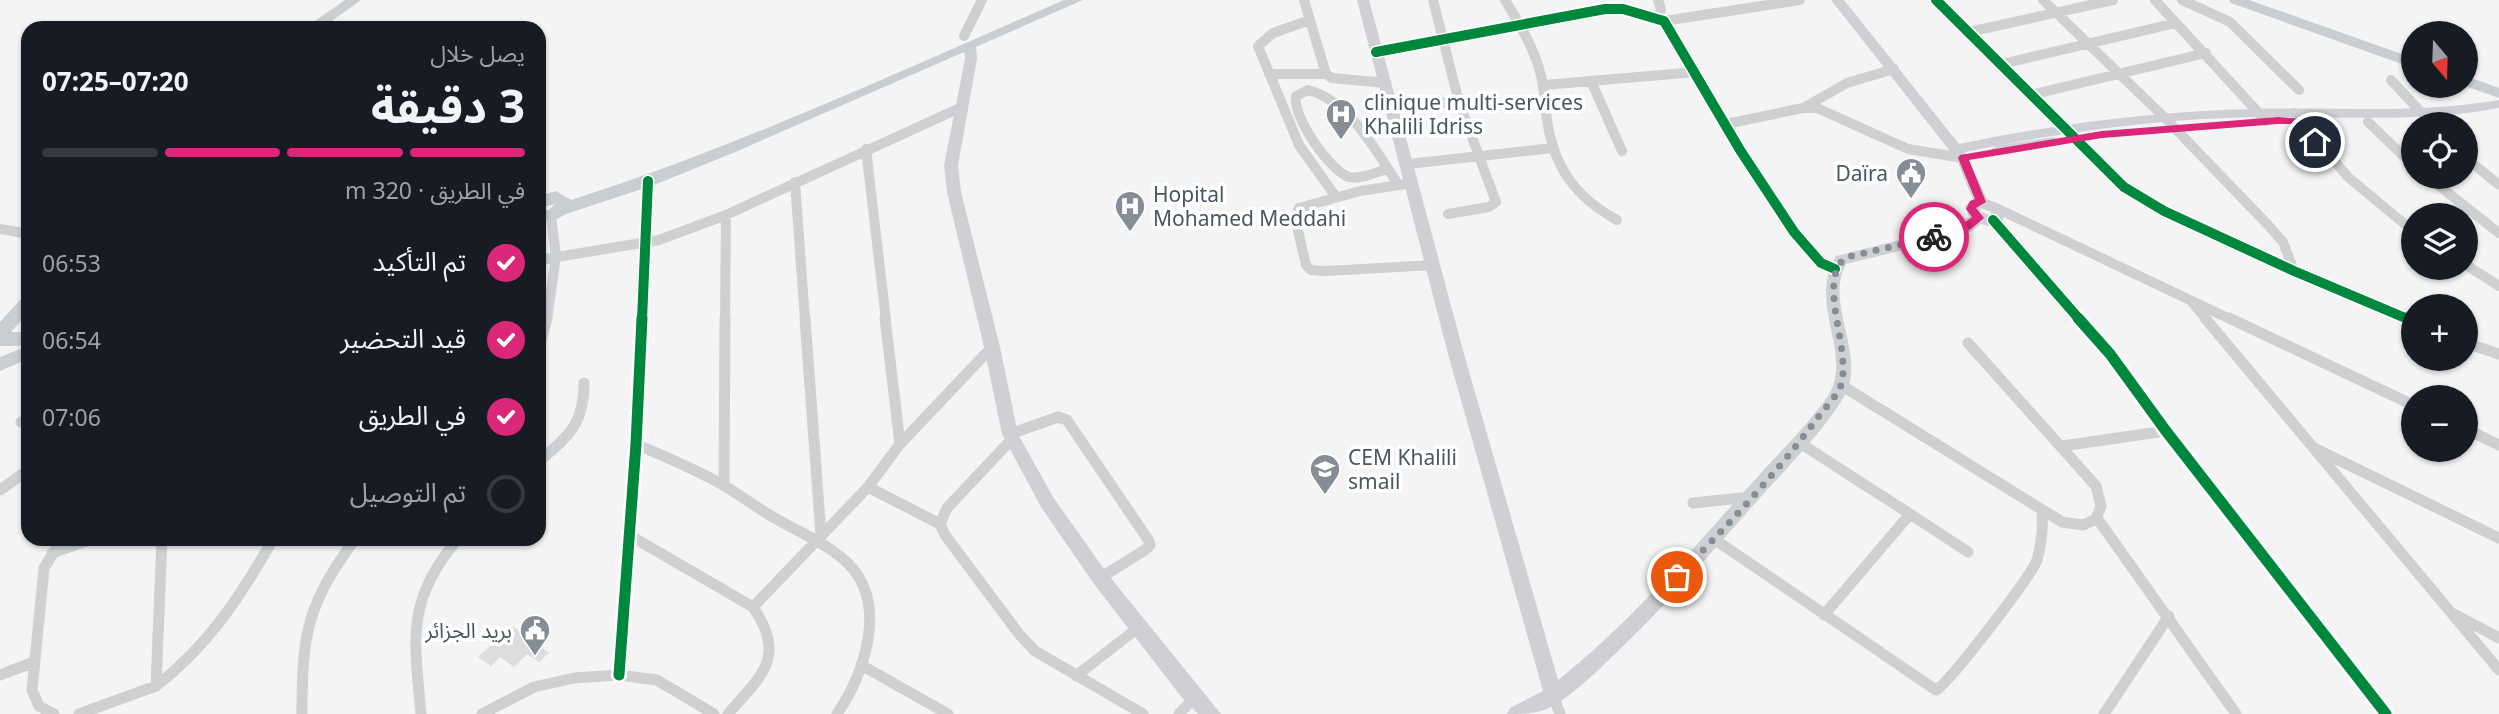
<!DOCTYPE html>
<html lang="ar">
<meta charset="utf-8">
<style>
body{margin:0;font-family:"Noto Sans","Noto Sans Arabic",sans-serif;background:#20242c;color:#f1f3f6;direction:rtl;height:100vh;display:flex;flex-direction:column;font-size:26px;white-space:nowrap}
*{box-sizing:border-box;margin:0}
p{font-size:23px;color:#9ea1a6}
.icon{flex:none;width:38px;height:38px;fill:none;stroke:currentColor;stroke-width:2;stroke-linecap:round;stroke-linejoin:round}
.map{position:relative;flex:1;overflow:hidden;direction:ltr}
.panel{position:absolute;left:21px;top:21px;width:525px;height:525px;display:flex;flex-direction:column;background:#171b24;border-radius:21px;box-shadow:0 2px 5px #0004;direction:rtl}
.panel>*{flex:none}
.needle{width:46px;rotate:161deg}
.controls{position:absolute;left:2401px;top:21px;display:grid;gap:14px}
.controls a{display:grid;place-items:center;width:77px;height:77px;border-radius:50%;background:#171b24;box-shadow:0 2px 5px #0004;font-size:35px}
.pin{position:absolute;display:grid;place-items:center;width:60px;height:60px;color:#fff;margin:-30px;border:4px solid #fff;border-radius:50%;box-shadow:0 2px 7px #0007}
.courier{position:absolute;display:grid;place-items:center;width:70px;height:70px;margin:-35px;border:5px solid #db2777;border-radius:50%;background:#fff;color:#222;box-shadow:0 2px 9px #0007}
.headline em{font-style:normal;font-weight:700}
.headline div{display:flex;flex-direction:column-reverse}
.headline{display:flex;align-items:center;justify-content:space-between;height:119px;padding:0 21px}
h1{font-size:46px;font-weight:700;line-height:52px}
.bar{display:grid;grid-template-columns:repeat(4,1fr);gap:10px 7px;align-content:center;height:84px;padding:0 21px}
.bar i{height:9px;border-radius:5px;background:#363941}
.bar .on{background:#db2777}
.bar p{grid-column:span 4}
ol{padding:0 21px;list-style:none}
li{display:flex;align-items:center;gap:21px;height:77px}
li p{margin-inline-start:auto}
li .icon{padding:7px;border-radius:50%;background:#db2777;color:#fff;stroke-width:4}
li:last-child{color:#9ea1a6}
li i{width:38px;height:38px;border:4px solid #363941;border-radius:50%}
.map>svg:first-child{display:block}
.building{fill:#ddddde}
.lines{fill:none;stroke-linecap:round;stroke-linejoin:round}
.minor-far1{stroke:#ced0d2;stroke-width:10}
.minor{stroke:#ced0d2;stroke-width:11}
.secondary{fill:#ced0d4;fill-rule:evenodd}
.primary{fill:#caced1;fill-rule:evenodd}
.cycleway-far1-casing{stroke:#fff;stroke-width:13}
.cycleway-casing{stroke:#fff;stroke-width:16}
.cycleway-far1{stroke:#00873e;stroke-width:10}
.cycleway{stroke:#00873e;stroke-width:11}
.route{fill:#db2777}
.done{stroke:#868d94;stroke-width:7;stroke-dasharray:0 12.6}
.labels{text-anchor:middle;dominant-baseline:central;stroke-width:7;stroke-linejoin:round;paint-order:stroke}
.poi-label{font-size:21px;fill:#4a5661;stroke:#fff;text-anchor:start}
</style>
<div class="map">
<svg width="2499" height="714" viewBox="0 0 2499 714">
<rect width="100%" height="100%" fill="#f4f4f4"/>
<path class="building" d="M512,626L549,653L539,662L527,654L514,667L500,657L491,666L478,657Z"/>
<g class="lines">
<path class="minor-far1" d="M1304,0L1326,74L1332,78L1386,83
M1433,0L1459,102L1496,202L1489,207L1448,214
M1505,0C1519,23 1533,46 1540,72C1545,88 1544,104 1547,120C1554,167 1575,197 1617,220
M1658,0L1661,9L1658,19
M1936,0L2124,187L2164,211L2294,271L2410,320
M2043,0L2167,120L2268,225L2283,242L2294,271
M2155,0L2266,121
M2182,0L2230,22L2299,90
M1310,20L1273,33L1258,46L1299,145L1336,197
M1664,21L1800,0
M1969,32L2113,0
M964,36L982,0
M1376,52L1605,9H1623L1664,21L1740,150L1794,232L1821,263L1835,269
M2002,64L2176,23
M1269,74H1326
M2391,80L2432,124
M1591,81L1622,151
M1544,85L1696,72
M2031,95L2206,53
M1393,105L1459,102
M1803,108L1847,83L1894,69
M2294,113L2348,177L2413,231
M2368,122L2413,165
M1726,124L1803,108H1817L1908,149L1963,158
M866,149L886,320
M2466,158L2499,185
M1408,164L1553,148
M1387,169C1376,172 1361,180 1349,177C1329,170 1292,116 1296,96L1308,90C1350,101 1375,150 1398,184
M2428,177L2499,233
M795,182L805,320
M1412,183L1360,191L1299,208L1295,218L1306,265L1311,270L1326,271L1434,265
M1994,207L2232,320
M1993,220L2080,320
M0,229L28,234
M539,260L659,240L726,215L962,107
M2466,265L2499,286
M2192,302L2207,320
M547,320L556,256L551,216
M642,320L648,181
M725,320L726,215"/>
<path class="minor" d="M805,318L821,535
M885,318L900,444
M2078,318L2110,354L2166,431L2386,714
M2205,318L2499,670
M2229,318L2413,405
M2406,318L2413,321
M2466,343L2499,354
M539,348L547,318
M1841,385L2062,522L2083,525L2096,519L2101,506L2096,486L1968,343
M21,422L28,418
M2466,429L2499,445
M1010,434L1058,417L1067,420L1149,541L1150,545L1145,550L1100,578
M1012,439L947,508L940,524L945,535L1019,634L1035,651L1143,714
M1800,443L1910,514L1824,615
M636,444C665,457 695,469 723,485C740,495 756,507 773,517C796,531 821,540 842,558C890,597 867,670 837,714
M2062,446L2166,431
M2316,449L2499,538
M539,461C569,436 584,424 584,383
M724,486L725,318
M868,487L940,524
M0,490L28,470
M1693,503L1750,497
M1910,514L1968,552
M2097,518L2236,714
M629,535L753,607C787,657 762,675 728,714
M1714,539L1936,690C1950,682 2032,575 2037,560C2042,543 2043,528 2042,511
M52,553L92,539
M753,607L868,487L900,444L992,347
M2454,614L2499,638
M861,665L948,714
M0,675L34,662
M619,675L636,444L642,318
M1076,676L1139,627
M156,686C208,646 241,596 273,539
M1553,695L1560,714
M54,714L39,706L32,690L44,568L62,539
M79,714L156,686L162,539
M302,714C302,633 307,605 355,539
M421,714C414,639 406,599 458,539
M482,714L534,687L574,678L619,675L657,680L714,714
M1179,714L1194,698
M2104,714L2169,616"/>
<path class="secondary" d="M1357,0H1369L1464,354L1558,680C1634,620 1697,543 1762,472C1778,454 1826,406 1833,386C1847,343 1809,303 1836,256L1948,228L1969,217L1965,206L1973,200L1957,160L1831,0H1844L1959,144C2056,124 2155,111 2255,109C2337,107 2417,114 2499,100V108C2418,123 2337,116 2255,117C2158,119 2061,132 1965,152L1987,199L2003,206L2005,210L2002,223L1988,226L1981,224L1972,231L1956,237L1846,264C1826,301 1860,346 1849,385C1842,411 1787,468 1767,490C1721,541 1676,595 1626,643C1605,664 1583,686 1558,703C1541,714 1527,714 1507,714L1510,708L1543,691L1448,354ZM1980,208L1991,212L1990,215L1981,212Z
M970,43L976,47L977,59L958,165L961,192L1000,347L1018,434L1053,497L1106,572L1221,714H1198L1183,699L1094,584L1041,507L1002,434L984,347L947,192L944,165L965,59L964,47Z
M2054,137L2061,142L2059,145L1996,156L1989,151L1996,146Z"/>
<path class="primary" d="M345,0H361L322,28H305Z
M1064,0H1083L733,153L654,185L566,214L557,219L539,222V210H549L555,204L539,208V196L556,191L571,200C740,146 903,70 1064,0Z
M2229,0H2249L2413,58V68L2231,3Z
M2466,76L2499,88V98L2465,86Z
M28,296V313L11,332H28V359L0,371V357L27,346H0V322L22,298Z"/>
<g class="cycleway-far1-casing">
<path id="cycleway-far1" d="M1936,0L2124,187L2164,211L2294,271L2410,320
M1376,52L1605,9H1623L1664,21L1740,150L1794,232L1821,263L1835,269
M1993,220L2080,320
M642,320L648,181"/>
</g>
<g class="cycleway-casing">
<path id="cycleway" d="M2078,318L2110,354L2166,431L2386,714
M2406,318L2413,321
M619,675L636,444L642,318"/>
</g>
<use href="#cycleway-far1" class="cycleway-far1"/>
<use href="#cycleway" class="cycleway"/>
</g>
<path class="route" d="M2278,117L2303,119L2318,139V144H2311L2297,124H2278L2102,138L1969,160L1986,202L1976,208L1984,218L1971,229L1934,241L1928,237L1963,224L1972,217L1966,209L1970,201L1975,199L1958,158L1960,155L2102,131Z"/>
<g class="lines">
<path class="done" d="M1677,577C1727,526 1777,473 1819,416C1826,407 1837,396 1841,385C1852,350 1815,278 1847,257L1934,237"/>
</g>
<defs>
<g id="hospital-pin" transform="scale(1.575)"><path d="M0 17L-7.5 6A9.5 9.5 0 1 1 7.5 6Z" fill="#868d94" stroke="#fff"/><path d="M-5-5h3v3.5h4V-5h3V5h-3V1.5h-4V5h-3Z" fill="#fff"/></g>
<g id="civic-pin" transform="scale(1.575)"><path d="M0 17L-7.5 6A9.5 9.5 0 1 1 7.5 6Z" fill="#868d94" stroke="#fff"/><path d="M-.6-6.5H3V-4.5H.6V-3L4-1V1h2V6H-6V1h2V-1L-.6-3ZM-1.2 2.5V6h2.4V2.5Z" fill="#fff"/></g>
<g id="school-pin" transform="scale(1.575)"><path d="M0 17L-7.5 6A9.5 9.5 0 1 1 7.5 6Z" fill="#868d94" stroke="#fff"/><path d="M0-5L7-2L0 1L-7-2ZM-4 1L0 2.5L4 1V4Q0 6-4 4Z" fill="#fff"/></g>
</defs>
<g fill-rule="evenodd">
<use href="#hospital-pin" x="1341" y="114"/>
<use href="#civic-pin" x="1911" y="173"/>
<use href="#hospital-pin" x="1130" y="206"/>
<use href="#school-pin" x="1325" y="469"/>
<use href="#civic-pin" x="535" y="630"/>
</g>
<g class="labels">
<g class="poi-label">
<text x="1364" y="102">clinique multi-services<tspan x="1364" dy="24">Khalili Idriss</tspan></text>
<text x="1888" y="173" text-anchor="end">Daïra</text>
<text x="1153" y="194">Hopital<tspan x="1153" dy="24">Mohamed Meddahi</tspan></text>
<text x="1348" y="457">CEM Khalili<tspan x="1348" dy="24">smail</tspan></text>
<text x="512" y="630" text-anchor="end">بريد الجزائر</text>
</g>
</g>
</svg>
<div class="controls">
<a><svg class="needle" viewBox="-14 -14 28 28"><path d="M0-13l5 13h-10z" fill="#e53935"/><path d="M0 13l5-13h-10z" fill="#9ea1a6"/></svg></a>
<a><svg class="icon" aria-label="locate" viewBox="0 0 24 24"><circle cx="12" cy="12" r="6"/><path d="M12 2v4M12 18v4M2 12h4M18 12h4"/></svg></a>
<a><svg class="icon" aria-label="layers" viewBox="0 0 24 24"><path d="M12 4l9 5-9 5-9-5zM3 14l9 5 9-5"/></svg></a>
<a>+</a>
<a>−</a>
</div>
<div class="pin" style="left:1677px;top:577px;background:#ea580c"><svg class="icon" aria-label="bag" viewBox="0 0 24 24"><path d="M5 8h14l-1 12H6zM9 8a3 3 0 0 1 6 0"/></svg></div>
<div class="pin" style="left:2315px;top:142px;background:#1f2937"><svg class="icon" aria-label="home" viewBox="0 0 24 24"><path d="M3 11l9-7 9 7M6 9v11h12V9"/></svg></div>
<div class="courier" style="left:1934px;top:237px"><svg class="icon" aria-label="bike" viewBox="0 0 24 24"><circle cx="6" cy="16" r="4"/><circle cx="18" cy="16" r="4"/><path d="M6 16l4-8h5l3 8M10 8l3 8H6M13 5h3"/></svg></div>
<section class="panel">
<div class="headline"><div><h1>3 دقيقة</h1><p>يصل خلال</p></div><em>07:20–07:25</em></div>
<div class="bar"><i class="on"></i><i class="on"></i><i class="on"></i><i></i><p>في الطريق · 320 m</p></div>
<ol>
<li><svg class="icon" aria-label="check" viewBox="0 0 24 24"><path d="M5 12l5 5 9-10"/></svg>تم التأكيد<p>06:53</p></li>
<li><svg class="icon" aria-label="check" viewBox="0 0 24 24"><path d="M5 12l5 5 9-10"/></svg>قيد التحضير<p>06:54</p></li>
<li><svg class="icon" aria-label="check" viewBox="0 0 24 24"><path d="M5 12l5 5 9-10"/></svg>في الطريق<p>07:06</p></li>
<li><i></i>تم التوصيل</li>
</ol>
</section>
</div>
